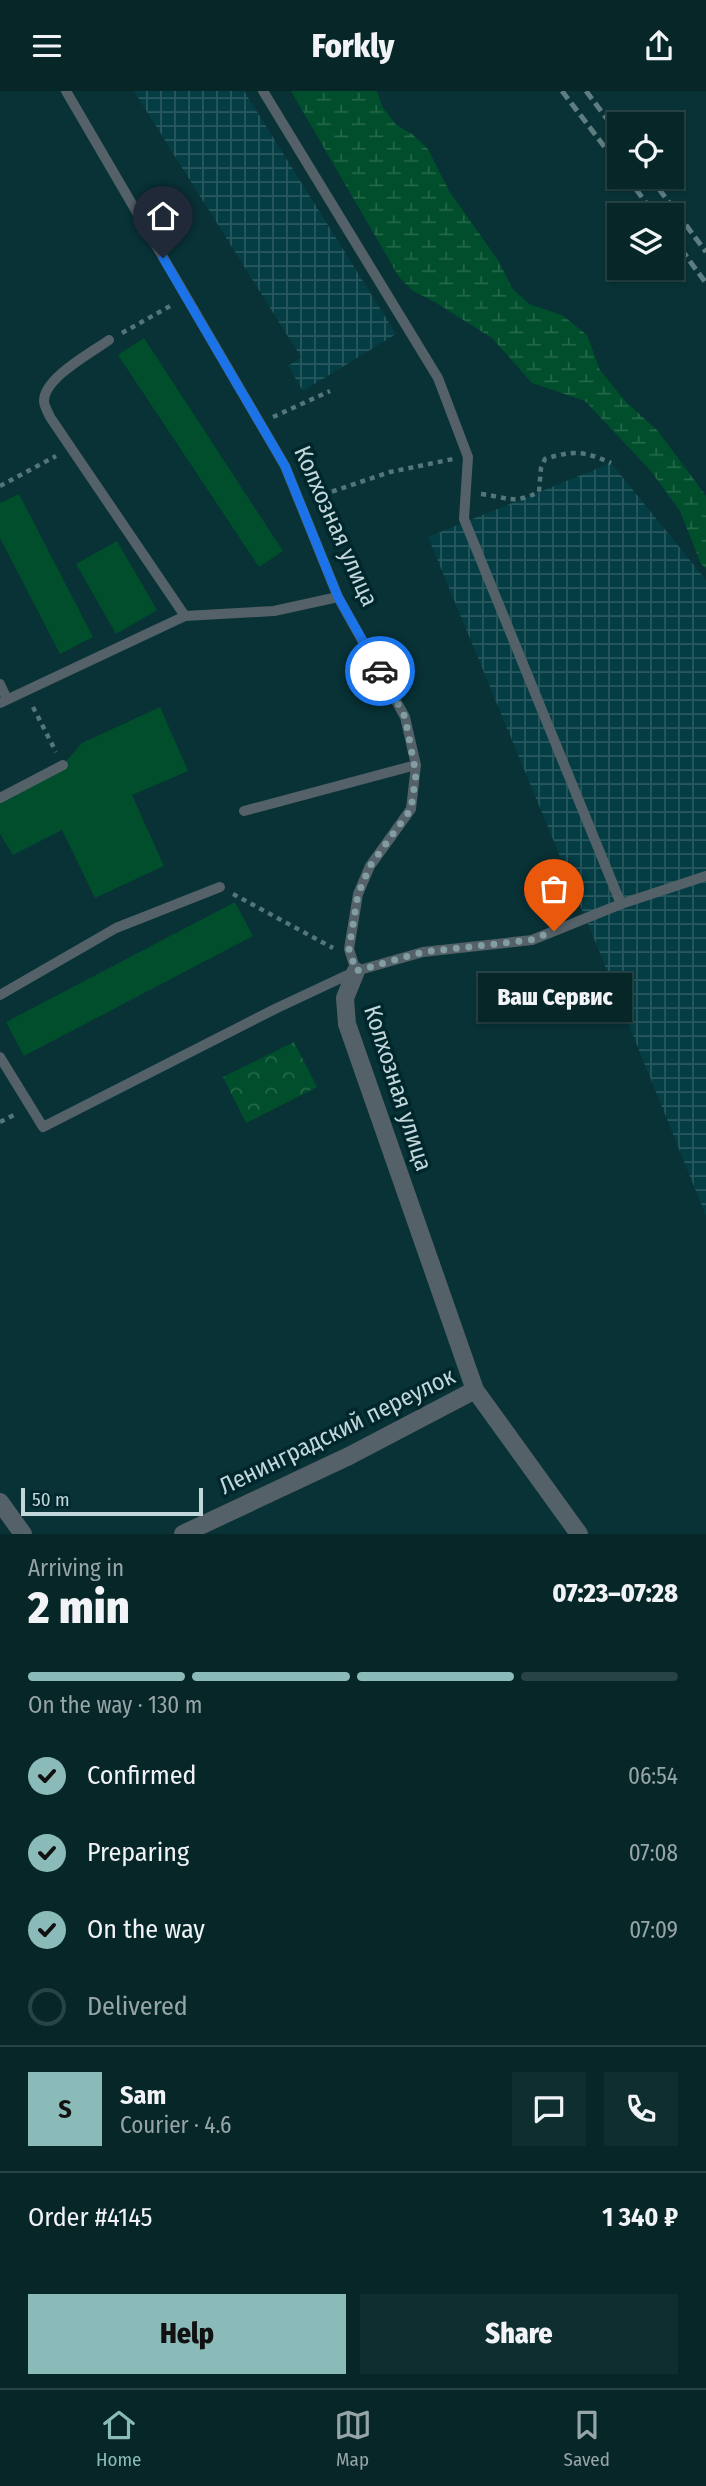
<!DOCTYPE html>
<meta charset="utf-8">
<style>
body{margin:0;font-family:"Fira Sans Condensed",sans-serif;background:#0f2e30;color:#f1f3f6;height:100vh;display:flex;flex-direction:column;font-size:26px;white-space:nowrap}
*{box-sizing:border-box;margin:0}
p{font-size:23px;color:#98a5a8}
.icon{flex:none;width:38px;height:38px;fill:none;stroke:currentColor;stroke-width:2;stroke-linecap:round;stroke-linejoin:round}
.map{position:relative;height:1443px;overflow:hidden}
.side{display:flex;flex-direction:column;background:#062628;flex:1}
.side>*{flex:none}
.buttons{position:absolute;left:607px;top:21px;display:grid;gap:14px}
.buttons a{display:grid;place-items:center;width:77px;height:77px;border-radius:0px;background:#062628;box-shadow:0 2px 5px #0004,0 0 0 2px #274345;font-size:35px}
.scale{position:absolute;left:21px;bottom:18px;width:182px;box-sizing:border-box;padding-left:7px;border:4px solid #c2d7da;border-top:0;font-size:19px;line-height:24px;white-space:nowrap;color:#c2d7da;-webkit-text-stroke:5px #00272c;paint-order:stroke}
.pin{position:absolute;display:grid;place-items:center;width:60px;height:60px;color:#fff;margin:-72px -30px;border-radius:50% 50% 50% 0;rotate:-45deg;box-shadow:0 0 7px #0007}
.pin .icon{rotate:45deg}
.courier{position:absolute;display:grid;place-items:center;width:70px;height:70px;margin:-35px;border:5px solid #1a73e8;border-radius:50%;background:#fff;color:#222;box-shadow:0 2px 9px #0007}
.bubble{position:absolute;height:49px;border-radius:0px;background:#062628;box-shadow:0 2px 5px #0004,0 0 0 2px #274345;font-size:23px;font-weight:800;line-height:49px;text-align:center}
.overview em{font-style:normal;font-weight:800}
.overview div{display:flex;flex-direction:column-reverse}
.overview{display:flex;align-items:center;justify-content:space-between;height:119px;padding:0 28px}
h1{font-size:46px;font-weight:800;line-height:52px}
.bar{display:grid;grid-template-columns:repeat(4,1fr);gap:10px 7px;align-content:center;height:84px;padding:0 28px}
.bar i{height:9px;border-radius:5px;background:#274345}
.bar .active{background:#8bbbb9}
.bar p{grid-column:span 4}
.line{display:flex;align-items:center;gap:18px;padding:0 28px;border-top:2px solid #274345}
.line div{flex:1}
.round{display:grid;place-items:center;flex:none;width:74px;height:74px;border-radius:0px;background:#0f2e30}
ol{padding:0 28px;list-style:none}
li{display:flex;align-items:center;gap:21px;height:77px}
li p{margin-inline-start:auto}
li .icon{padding:7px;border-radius:50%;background:#8bbbb9;color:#111;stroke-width:4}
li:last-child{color:#98a5a8}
li i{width:38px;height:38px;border:4px solid #274345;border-radius:50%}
.cta{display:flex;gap:14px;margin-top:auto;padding:14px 28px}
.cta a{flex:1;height:80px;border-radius:0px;background:#8bbbb9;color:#111;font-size:28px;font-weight:800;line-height:80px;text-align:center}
.cta a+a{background:#0f2e30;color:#f1f3f6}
header{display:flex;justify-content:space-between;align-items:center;height:91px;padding:0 28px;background:#062628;font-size:32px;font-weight:800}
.dock{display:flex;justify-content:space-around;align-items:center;height:98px;border-top:2px solid #274345;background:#062628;font-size:19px;color:#98a5a8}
.dock a{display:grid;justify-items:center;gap:4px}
.dock .active{color:#8bbbb9}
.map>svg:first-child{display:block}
.industrial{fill:url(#industrial-grid)}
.wetland{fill:url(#wetland-marsh)}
.park{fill:url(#park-crowns)}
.garden{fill:#004e2b}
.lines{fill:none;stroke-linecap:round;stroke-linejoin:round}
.path{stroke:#547579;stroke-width:4.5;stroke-dasharray:5 5;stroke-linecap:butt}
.service{stroke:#546168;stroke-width:10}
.minor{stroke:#546168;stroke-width:18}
.rail{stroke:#5d7d81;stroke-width:5;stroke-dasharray:10 5;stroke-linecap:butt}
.done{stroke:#819da1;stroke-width:7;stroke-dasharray:0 12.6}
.route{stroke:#1a73e8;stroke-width:9}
.labels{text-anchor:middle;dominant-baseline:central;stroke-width:7;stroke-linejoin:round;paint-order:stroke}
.street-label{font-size:24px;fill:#c2d7da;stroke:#00272c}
</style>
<header><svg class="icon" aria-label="menu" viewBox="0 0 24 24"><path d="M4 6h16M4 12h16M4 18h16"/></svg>Forkly<svg class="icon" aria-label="share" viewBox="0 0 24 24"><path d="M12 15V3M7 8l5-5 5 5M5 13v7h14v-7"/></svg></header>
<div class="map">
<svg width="706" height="1443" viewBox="0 0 706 1443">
<defs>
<pattern id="industrial-grid" width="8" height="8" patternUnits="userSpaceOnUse" patternTransform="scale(1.75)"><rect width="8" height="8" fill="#053d44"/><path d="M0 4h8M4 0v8" fill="none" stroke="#28585e"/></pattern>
<pattern id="wetland-marsh" width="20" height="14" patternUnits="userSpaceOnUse" patternTransform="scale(1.75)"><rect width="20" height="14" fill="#004e2b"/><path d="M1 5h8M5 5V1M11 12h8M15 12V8" fill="none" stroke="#246749"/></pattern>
<pattern id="park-crowns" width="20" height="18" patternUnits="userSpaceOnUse" patternTransform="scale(1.75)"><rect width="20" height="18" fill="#004e2b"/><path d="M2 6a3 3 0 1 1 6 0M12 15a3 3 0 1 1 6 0" fill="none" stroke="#246749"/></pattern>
</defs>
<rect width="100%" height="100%" fill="#083236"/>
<path class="industrial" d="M134,0H244L396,243L303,300L288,275L301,266Z
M611,372L706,489V1125L595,850L428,446Z"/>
<path class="wetland" d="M291,0H377L382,15L395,33L412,43L428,58L449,100L498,169L512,197L529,213L562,224L587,244L600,279L625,310L658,340L706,405V477L701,473L680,420L650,379L585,310L532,292L492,247L433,210L413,200L399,186Z"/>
<path class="park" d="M294,951L317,996L246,1032L223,986Z"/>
<path class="garden" d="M144,247L283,460L259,476L118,264Z
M19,403L93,546L60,563L0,447V412Z
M117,450L157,519L116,543L76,473Z
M160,616L188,680L132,704L164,775L95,807L62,739L13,764L0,743V707L63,674L82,652Z
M235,811L253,845L24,965L6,931Z"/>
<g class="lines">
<path class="path" d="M122,242L172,214
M273,326L330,300
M0,395L56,365
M481,403C508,406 511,414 539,401L541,377L545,368C573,359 584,360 611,372
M313,407L390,381L453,368
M33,616L56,661
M233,803L333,857
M0,1031L18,1022"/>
<path class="service" d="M66,0L285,375L338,506L405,626L416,674L411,718L370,775L358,803L349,858L356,880
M263,0L438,287L468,366L464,428L621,813
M185,525L274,520L338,506
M0,593L7,608
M0,612L185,525L50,326C48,321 44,315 44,310C44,287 91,262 109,249
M0,707L63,674
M244,720L416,674
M0,904L116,837L220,796
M0,966L43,1036L277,917L356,880L423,861L532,849L621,813L706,785"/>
<path class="minor" d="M356,880L345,907L347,933L475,1299L579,1443
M0,1411L23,1443
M183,1443L349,1365L475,1299"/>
<path class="rail" d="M562,0L620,76
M586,0L620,45
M627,86L655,124
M650,86L706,161
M672,146L706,192"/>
</g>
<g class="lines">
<path class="done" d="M380,580L405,626L416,683L411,718L370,775L358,803L349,858L356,880L423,861L531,849L554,840"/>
<path class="route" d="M163,167L285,375L338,506L380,580"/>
</g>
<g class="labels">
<g class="street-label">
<text transform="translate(336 435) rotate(66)">Колхозная улица</text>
<text transform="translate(398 997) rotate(72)">Колхозная улица</text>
<text transform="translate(337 1340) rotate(-26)">Ленинградский переулок</text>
</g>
</g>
</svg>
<div class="buttons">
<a><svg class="icon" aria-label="locate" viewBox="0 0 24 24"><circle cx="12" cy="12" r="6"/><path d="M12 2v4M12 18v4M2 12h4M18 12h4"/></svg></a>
<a><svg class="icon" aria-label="layers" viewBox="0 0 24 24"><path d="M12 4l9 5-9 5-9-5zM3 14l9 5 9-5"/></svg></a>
</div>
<div class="scale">50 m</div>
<div class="pin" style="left:554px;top:840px;background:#ea580c"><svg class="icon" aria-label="bag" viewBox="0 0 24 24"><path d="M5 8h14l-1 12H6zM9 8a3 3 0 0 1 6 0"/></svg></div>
<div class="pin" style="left:163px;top:167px;background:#1f2937"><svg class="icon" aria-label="home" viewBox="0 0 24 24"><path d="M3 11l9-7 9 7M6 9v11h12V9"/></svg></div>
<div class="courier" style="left:380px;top:580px"><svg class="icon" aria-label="car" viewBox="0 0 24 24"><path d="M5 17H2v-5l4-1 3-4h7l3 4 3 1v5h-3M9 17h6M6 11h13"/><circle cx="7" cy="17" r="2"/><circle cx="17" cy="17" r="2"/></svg></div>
<div class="bubble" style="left:478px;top:882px;width:154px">Ваш Сервис</div>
</div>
<section class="side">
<div class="overview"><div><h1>2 min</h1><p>Arriving in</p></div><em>07:23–07:28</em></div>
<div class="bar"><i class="active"></i><i class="active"></i><i class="active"></i><i></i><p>On the way · 130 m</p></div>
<ol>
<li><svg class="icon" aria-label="check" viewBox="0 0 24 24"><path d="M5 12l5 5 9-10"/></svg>Confirmed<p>06:54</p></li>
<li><svg class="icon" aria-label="check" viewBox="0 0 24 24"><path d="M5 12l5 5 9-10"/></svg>Preparing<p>07:08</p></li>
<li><svg class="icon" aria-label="check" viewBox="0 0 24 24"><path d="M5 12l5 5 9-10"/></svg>On the way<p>07:09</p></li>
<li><i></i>Delivered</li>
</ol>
<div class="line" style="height:126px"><b class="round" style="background:#8bbbb9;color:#111">S</b><div><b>Sam</b><p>Courier · 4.6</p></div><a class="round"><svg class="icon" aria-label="chat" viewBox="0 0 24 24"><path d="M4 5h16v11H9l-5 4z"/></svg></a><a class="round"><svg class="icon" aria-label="phone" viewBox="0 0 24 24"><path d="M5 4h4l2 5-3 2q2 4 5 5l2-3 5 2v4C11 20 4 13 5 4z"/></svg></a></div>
<div class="line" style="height:91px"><div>Order #4145</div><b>1 340 ₽</b></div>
<div class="cta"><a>Help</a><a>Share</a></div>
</section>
<nav class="dock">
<a class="active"><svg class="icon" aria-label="home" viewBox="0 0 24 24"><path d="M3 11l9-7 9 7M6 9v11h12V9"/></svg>Home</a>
<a><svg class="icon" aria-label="map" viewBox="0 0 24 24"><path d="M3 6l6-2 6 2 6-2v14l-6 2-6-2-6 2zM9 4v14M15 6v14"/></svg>Map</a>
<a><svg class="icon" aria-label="saved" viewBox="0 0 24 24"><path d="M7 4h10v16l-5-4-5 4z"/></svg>Saved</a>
</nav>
